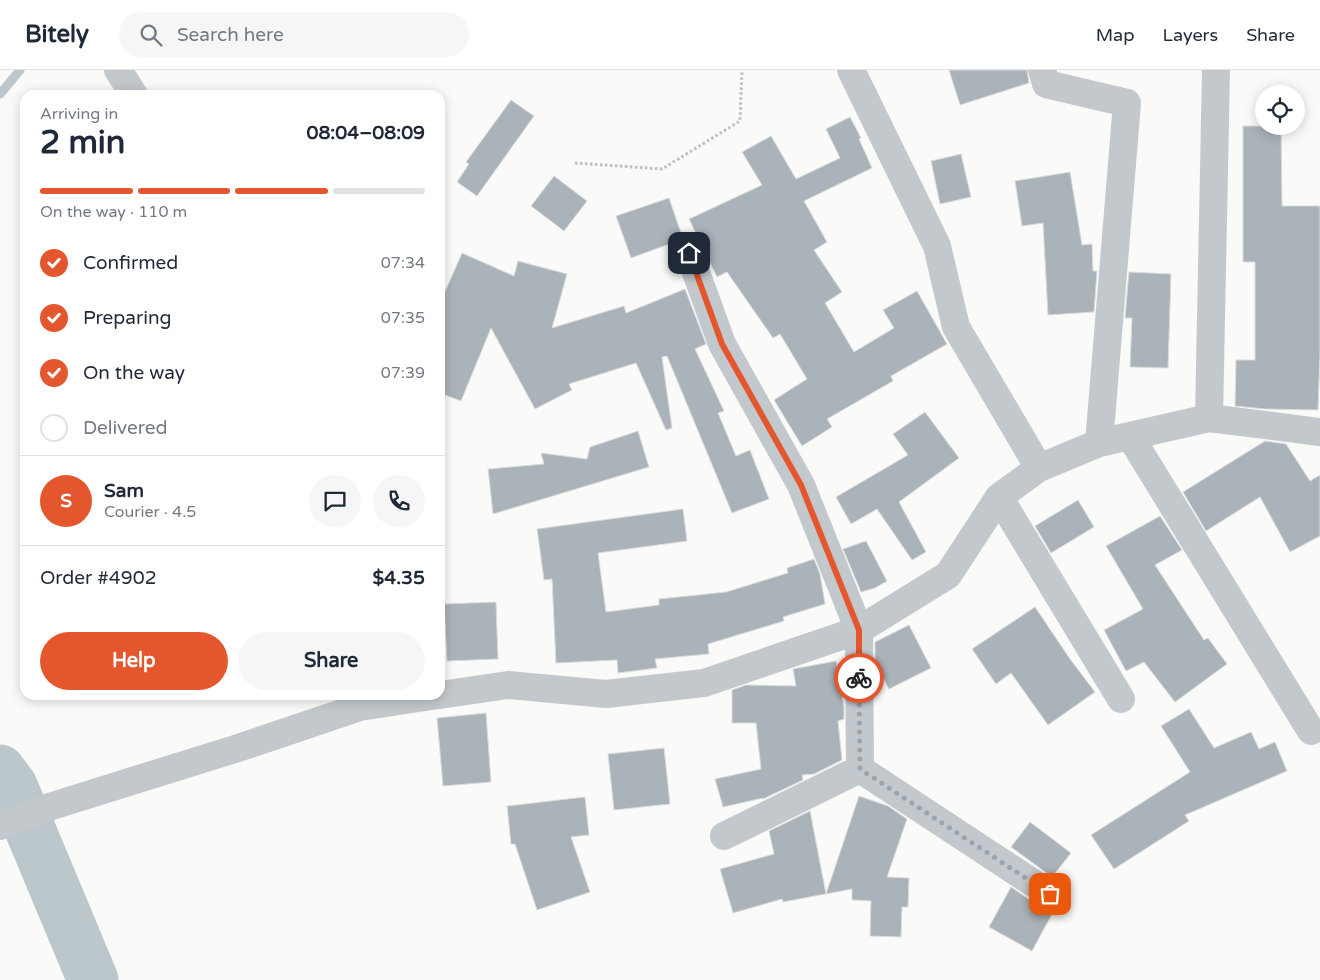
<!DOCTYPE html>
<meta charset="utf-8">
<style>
body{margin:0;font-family:"Varela Round",sans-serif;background:#f6f6f7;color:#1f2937;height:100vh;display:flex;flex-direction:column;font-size:19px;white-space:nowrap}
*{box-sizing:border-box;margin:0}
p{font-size:16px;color:#747a83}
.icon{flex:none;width:28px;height:28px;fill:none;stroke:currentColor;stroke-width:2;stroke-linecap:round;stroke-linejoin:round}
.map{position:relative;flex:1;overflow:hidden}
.sheet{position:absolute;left:20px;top:20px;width:425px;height:610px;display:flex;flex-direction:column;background:#fff;border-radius:15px;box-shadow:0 2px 12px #0003}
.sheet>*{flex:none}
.controls{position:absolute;left:1255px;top:15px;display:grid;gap:10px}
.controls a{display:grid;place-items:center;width:50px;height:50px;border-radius:50%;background:#fff;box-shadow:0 2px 12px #0003;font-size:25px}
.pin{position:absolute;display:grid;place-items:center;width:42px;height:42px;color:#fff;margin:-21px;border-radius:10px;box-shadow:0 2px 8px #0006}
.courier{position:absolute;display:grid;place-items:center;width:50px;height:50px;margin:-25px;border:4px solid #e4572e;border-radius:50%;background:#fff;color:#222;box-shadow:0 1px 6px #0007}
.headline em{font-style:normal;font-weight:800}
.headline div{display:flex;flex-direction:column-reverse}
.headline{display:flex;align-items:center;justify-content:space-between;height:85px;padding:0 20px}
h1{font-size:32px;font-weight:800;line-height:38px}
.bar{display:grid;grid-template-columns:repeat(4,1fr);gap:8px 5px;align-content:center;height:60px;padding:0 20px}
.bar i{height:6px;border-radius:4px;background:#e0e1e3}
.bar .selected{background:#e4572e}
.bar p{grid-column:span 4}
.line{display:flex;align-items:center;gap:12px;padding:0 20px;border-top:1px solid #e0e1e3}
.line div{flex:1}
.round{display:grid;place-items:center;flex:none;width:52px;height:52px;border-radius:26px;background:#f6f6f7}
ol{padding:0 20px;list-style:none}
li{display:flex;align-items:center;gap:15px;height:55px}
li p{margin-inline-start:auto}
li .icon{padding:5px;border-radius:50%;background:#e4572e;color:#fff;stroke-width:4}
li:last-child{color:#747a83}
li i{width:28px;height:28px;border:2px solid #e0e1e3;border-radius:50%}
.primary-button{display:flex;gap:10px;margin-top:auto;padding:10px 20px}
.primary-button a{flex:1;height:58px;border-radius:30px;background:#e4572e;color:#fff;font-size:20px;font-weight:800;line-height:58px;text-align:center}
.primary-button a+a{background:#f6f6f7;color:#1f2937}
header{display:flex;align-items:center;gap:30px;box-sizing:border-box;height:70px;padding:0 25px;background:#fff;border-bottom:1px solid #e0e1e3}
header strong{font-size:24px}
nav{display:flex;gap:28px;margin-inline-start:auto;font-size:18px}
.search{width:350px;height:45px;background:#f6f6f7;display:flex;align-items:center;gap:12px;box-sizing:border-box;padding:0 18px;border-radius:28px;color:#747a83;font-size:19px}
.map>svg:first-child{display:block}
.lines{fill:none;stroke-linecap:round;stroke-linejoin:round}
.stream{stroke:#bbc7cb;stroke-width:9}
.river{stroke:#bbc7cb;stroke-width:51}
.building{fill:#aab3b9;stroke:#dcdcda}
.path{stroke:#bbbfc2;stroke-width:3;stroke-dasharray:2.5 2.5;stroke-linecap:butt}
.minor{stroke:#c3c8cc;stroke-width:28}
.done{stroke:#99a4ac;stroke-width:5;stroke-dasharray:0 9}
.route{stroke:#e4572e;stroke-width:6}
</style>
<header>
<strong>Bitely</strong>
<div class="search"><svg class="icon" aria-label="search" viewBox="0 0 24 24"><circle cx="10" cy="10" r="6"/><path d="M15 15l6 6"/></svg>Search here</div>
<nav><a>Map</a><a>Layers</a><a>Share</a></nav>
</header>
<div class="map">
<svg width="1320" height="910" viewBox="0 0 1320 910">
<rect width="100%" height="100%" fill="#fafaf8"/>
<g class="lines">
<path class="stream" d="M0,24L20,0"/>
<path class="river" d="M0,700L12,716L93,910"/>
</g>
<path class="building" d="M949,0H1027L1029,13L960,35Z
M511,30L534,46L477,126L457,112L469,94L466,92Z
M850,47L861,68L859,69L872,98L804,131L827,172L814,180L842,222L825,233L854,282L894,258L883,240L917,221L947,274L891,306L893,311L827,349L832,357L802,376L774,330L807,309L780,264L773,268L727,202L717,207L689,149L762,115L742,82L771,66L796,109L840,88L826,59Z
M1243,56H1281L1282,136H1320V285L1318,340L1265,339L1235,336L1236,290H1255V192H1243Z
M961,84L971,127L940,134L931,91Z
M1070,102L1082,175L1092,174L1093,201H1097L1094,242L1048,245L1043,153L1022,156L1015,111Z
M554,106L587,131L564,161L531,136Z
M669,128L683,169L631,188L616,146Z
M462,183L514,206L518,191L567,204L552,258L624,236L626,243L685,219L706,274L695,279L724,341L718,343L736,386L750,380L769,429L732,443L667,286L662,287L672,358L666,360L636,293L569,314L572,320L535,339L491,258L461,331L440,323V233Z
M1129,202L1171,204L1168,298L1130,297L1132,248H1125Z
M925,342L959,388L899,432L926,482L912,490L877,439L851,454L836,427L908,385L893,364Z
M638,361L649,397L493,444L488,399L544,394L541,383L587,389L590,377Z
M1265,371L1286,374L1310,411L1320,405V466L1290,482L1260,427L1206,461L1183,422Z
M1078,430L1094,457L1051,483L1035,456Z
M683,439L687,471L598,483L606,542L659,535V529L726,522L788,503L787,498L814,489L820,504L825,534L783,547L784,551L708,574L709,584L655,589L657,598L618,603L617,590L556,593L552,509L544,510L537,459Z
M1160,446L1182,480L1155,495L1204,570L1208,568L1227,594L1175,632L1144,592L1126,601L1104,560L1143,539L1106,476Z
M866,471L887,511L875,518L861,522L843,479Z
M496,532L498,589L447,591L444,534Z
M1035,537L1070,589L1095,622L1048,655L1011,603L996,614L972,579Z
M909,555L931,598L889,619L875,592V572Z
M836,591L844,637V649L838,651L842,690L814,704L802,705L803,710L763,729V728L723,737L715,709L761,699L756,653H732V620L746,615L796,616L793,599Z
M1189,639L1214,678L1251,662L1259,679L1275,672L1287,701L1185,745L1189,751L1114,799L1091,765L1190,702L1161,656Z
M486,643L491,712L443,716L437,648Z
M664,678L670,734L614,740L608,684Z
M859,726L888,736L907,749L887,807L909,808L908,837H902L901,867L870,866L871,831L852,830V819L783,832L782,829L733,843L720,799L774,784L769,761L810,741L826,824Z
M585,727L589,765L571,767L590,822L537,840L515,774H511L507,736Z
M1030,752L1071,783L1052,807L1011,777Z
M1011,817L1033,832V833L1052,844L1032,881L989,857Z"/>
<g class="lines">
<path class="path" d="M575,93L662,99L740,51L742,0"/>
<path class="minor" d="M118,0L134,25
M851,0L937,176L956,257L1039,398
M1042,0L1046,14L1127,33L1099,373
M689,183L722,274L801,415L859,560L860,699
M1209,348L1216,0
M1130,366L1311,661
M999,427L1121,629
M440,625L508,615L606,624L704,613L859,560L948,505L999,427L1039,398L1099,373L1209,348L1320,362
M0,756L49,737L235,679L360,637L438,625
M724,766L860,699L1050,824"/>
</g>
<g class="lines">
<path class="done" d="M859,608L860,699L1050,824"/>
<path class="route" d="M689,183L722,274L801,415L859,560V608"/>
</g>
</svg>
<div class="controls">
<a><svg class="icon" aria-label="locate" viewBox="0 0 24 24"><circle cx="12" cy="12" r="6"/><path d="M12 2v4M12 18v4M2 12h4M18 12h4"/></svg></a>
</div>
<div class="pin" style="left:1050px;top:824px;background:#ea580c"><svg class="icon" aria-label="bag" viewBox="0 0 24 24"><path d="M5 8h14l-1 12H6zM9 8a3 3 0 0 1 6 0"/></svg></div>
<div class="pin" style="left:689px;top:183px;background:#1f2937"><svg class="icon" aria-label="home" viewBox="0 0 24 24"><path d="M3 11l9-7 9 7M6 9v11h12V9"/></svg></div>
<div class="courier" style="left:859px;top:608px"><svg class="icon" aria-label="bike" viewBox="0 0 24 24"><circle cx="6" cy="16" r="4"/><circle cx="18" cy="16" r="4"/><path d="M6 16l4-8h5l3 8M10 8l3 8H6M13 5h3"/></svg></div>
<section class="sheet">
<div class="headline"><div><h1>2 min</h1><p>Arriving in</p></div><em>08:04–08:09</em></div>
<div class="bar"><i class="selected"></i><i class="selected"></i><i class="selected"></i><i></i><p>On the way · 110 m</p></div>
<ol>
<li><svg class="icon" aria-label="check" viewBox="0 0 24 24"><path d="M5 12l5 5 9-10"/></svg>Confirmed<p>07:34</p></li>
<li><svg class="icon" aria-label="check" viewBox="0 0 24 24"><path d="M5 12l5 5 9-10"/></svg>Preparing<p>07:35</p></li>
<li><svg class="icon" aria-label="check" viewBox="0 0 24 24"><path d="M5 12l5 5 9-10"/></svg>On the way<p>07:39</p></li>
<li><i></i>Delivered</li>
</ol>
<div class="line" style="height:90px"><b class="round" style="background:#e4572e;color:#fff">S</b><div><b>Sam</b><p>Courier · 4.5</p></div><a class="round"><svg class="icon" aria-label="chat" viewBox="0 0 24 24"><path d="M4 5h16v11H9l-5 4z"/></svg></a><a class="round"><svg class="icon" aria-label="phone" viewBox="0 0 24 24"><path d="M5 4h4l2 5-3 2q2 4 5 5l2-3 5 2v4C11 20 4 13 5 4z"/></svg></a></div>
<div class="line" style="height:65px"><div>Order #4902</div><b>$4.35</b></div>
<div class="primary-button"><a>Help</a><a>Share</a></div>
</section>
</div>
